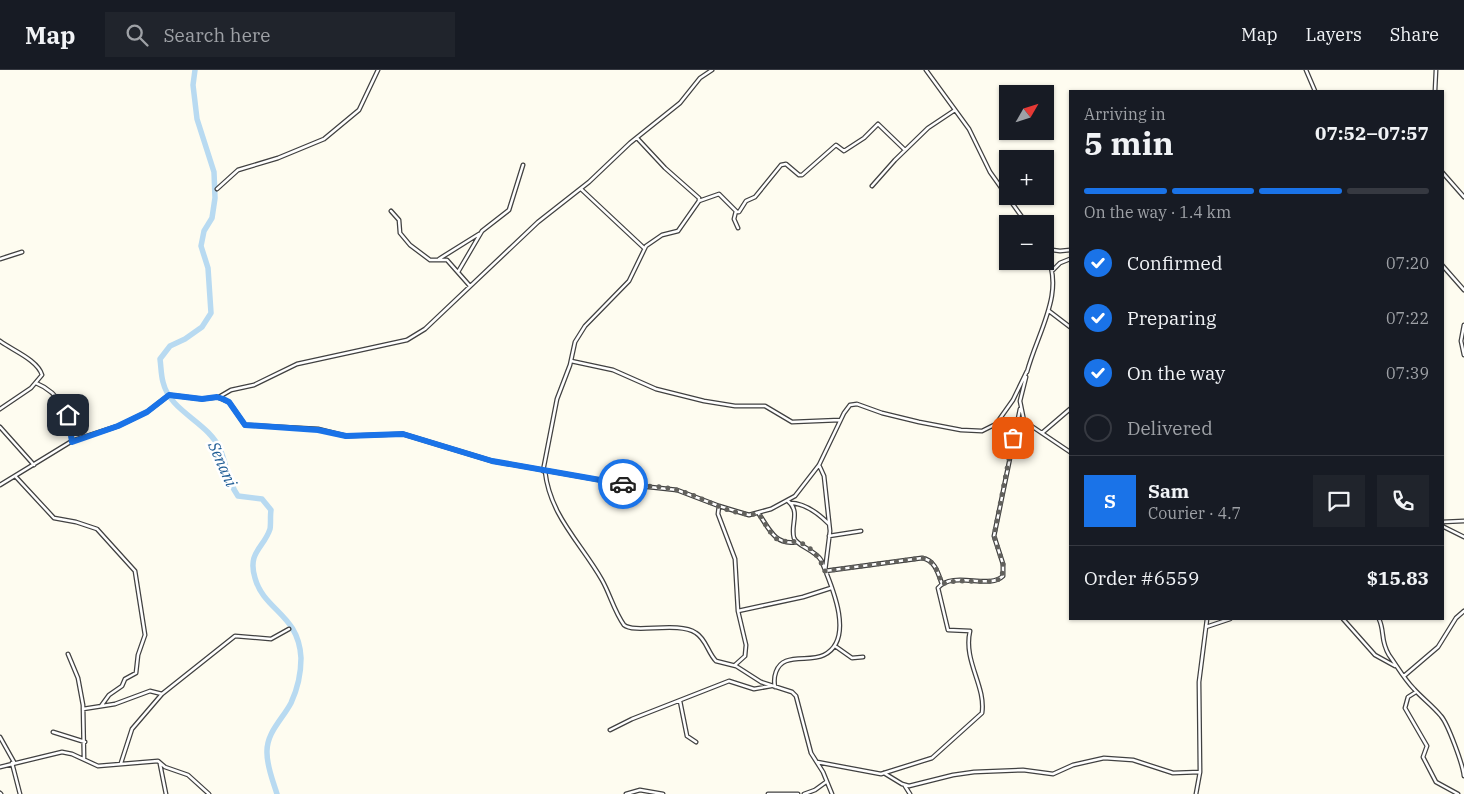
<!DOCTYPE html>
<meta charset="utf-8">
<style>
body{margin:0;font-family:"IBM Plex Serif",serif;background:#20242c;color:#f1f3f6;height:100vh;display:flex;flex-direction:column;font-size:19px;white-space:nowrap}
*{box-sizing:border-box;margin:0}
p{font-size:16px;color:#9ea1a6}
.icon{flex:none;width:28px;height:28px;fill:none;stroke:currentColor;stroke-width:2;stroke-linecap:round;stroke-linejoin:round}
.map{position:relative;flex:1;overflow:hidden}
.details{position:absolute;left:1069px;top:20px;width:375px;height:530px;display:flex;flex-direction:column;background:#171b24;border-radius:0px;box-shadow:0 1px 4px #0004}
.details>*{flex:none}
.needle{width:32px;rotate:51deg}
.controls{position:absolute;left:999px;top:15px;display:grid;gap:10px}
.controls a{display:grid;place-items:center;width:55px;height:55px;border-radius:0px;background:#171b24;box-shadow:0 1px 4px #0004;font-size:25px}
.pin{position:absolute;display:grid;place-items:center;width:42px;height:42px;color:#fff;margin:-21px;border-radius:10px;box-shadow:0 2px 8px #0006}
.courier{position:absolute;display:grid;place-items:center;width:50px;height:50px;margin:-25px;border:4px solid #1a73e8;border-radius:50%;background:#fff;color:#222;box-shadow:0 1px 6px #0007}
.overview em{font-style:normal;font-weight:700}
.overview div{display:flex;flex-direction:column-reverse}
.overview{display:flex;align-items:center;justify-content:space-between;height:85px;padding:0 15px}
h1{font-size:32px;font-weight:700;line-height:38px}
.bar{display:grid;grid-template-columns:repeat(4,1fr);gap:8px 5px;align-content:center;height:60px;padding:0 15px}
.bar i{height:6px;border-radius:4px;background:#363941}
.bar .current{background:#1a73e8}
.bar p{grid-column:span 4}
.line{display:flex;align-items:center;gap:12px;padding:0 15px;border-top:1px solid #363941}
.line div{flex:1}
.round{display:grid;place-items:center;flex:none;width:52px;height:52px;border-radius:0px;background:#20242c}
ol{padding:0 15px;list-style:none}
li{display:flex;align-items:center;gap:15px;height:55px}
li p{margin-inline-start:auto}
li .icon{padding:5px;border-radius:50%;background:#1a73e8;color:#fff;stroke-width:4}
li:last-child{color:#9ea1a6}
li i{width:28px;height:28px;border:2px solid #363941;border-radius:50%}
header{display:flex;align-items:center;gap:30px;box-sizing:border-box;height:70px;padding:0 25px;background:#171b24;border-bottom:1px solid #363941}
header strong{font-size:24px}
nav{display:flex;gap:28px;margin-inline-start:auto;font-size:18px}
.search{width:350px;height:45px;background:#20242c;display:flex;align-items:center;gap:12px;box-sizing:border-box;padding:0 18px;border-radius:0px;color:#9ea1a6;font-size:19px}
.map>svg:first-child{display:block}
.lines{fill:none;stroke-linecap:round;stroke-linejoin:round}
.river{stroke:#b8daf1;stroke-width:5.5}
.minor-casing{stroke:#414141;stroke-width:5}
.minor{stroke:#fff;stroke-width:2.5}
.done{stroke:#62615d;stroke-width:5;stroke-dasharray:0 9}
.route{stroke:#1a73e8;stroke-width:6}
.labels{text-anchor:middle;dominant-baseline:central;stroke-width:5;stroke-linejoin:round;paint-order:stroke}
.water-label{font-size:16px;font-style:italic;fill:#215e96;stroke:#fff}
</style>
<header>
<strong>Map</strong>
<div class="search"><svg class="icon" aria-label="search" viewBox="0 0 24 24"><circle cx="10" cy="10" r="6"/><path d="M15 15l6 6"/></svg>Search here</div>
<nav><a>Map</a><a>Layers</a><a>Share</a></nav>
</header>
<div class="map">
<svg width="1464" height="724" viewBox="0 0 1464 724">
<rect width="100%" height="100%" fill="#fefcf0"/>
<g class="lines">
<path class="river" d="M195,0L193,15L197,49L214,102L215,128L212,148L204,161L201,176L208,198L211,243L202,257L185,269L170,276L160,289C161,296 161,305 163,312C170,342 207,351 220,379C227,395 227,411 238,426L262,429L271,440C270,446 271,454 270,459C264,478 247,482 255,508C264,541 299,544 301,588C301,603 297,620 291,633C282,650 266,663 267,683C267,697 273,711 277,724"/>
<g class="minor-casing">
<path id="minor" d="M926,0L969,59L990,102L1027,154
M1306,0L1315,21
M1435,21L1436,0
M1442,102L1464,127
M872,116L895,90L928,58L955,40
M217,119L238,100L278,88L324,69L359,40L378,0
M581,119L644,178
M699,131L719,124L737,142H739L746,131L755,127L781,95L786,94L799,105H802L836,75L844,81L864,68L878,54L905,80
M391,141L399,150L400,163L410,175L430,190H447L470,216
M736,141L734,149L738,158
M1045,179L1060,181L1070,180
M0,189L22,182
M439,189L479,164
M1442,195L1464,220
M1053,200L1060,193L1070,189
M458,202L482,161L509,140L523,95
M1049,241L1070,257
M1464,255L1461,271L1464,285
M0,271C12,280 38,290 42,305L31,318L0,339
M571,291L613,300L656,319L704,331L735,336H765L792,352L840,350
M1027,302C1037,263 1067,221 1045,182
M1026,307L1020,331L1024,351L1070,382
M36,313C63,324 68,346 72,371
M217,327L229,332L245,355L318,359L346,366L403,364L492,391L622,414L677,420L719,436L749,445L771,439L795,426L819,395L844,343L850,335L857,334L882,343L919,352L961,360L982,361L996,354L1013,330L1027,301
M0,357L34,395
M1042,363L1070,339
M819,395L824,406L830,461L825,501L922,488C935,490 938,503 942,514
M543,401L557,329L570,295L575,272L585,256L629,211L646,176L662,165L678,161L699,131V128L665,98L637,68
M545,401C550,446 581,473 602,510C610,524 614,541 624,555C635,564 678,551 696,563C706,569 708,583 716,591L736,596L761,612L792,622L796,626L811,683L823,702L832,724
M16,407L54,448L76,452L97,459L135,501L145,565L138,585L136,603L125,609L122,616L109,625L101,636
M0,415L72,371L118,356L147,342L169,325L202,329L219,327L231,320L254,315L297,294L407,270L425,259L538,152L589,112L630,73L680,33L700,8L712,0
M790,433C806,433 819,444 829,454
M719,436L718,444L735,489L738,541L746,575L745,586L735,595
M759,444C768,457 775,476 796,472
M1442,452L1464,451
M1442,456L1464,467
M829,466L861,461
M738,541L803,527L831,518
M1343,549L1375,585L1395,596
M1379,549C1385,562 1380,570 1389,585C1397,596 1404,609 1414,619C1422,628 1433,636 1441,646C1448,654 1463,695 1464,706
M1206,557L1230,549
M835,576L852,588L863,587
M68,584L78,608L83,635L84,689
M1404,606L1438,577L1456,548L1464,541
M775,617C773,607 776,595 786,591C798,586 812,591 824,585C856,569 831,514 821,490C815,480 797,476 794,468C790,455 801,442 788,431
M1416,622L1408,627L1405,638L1427,676L1423,687L1436,712L1458,724
M680,631L687,666L696,672
M83,639L115,634L150,621L162,624
M610,660L632,649L729,611L754,619L771,616
M53,662L85,672
M0,667L14,692
M817,692L881,704L932,688L982,643C986,616 963,591 970,561L948,560L938,518C953,500 989,520 1003,506V494L994,466L1020,339
M12,693L20,724
M121,693L132,659L162,624L235,566L271,569L289,559
M160,694L166,724
M0,697L62,682L72,684L98,696L158,691L165,697L188,705L209,724
M884,703L902,714L909,716L953,705L974,702L1023,700L1053,704L1073,695L1104,688L1133,690L1173,703L1200,702
M905,716L910,724
M0,723L1,724
M626,724L640,720L663,724
M768,724H798
M804,724L815,720L826,712
M1196,724L1200,702L1199,612L1207,549"/>
</g>
<use href="#minor" class="minor"/>
</g>
<g class="lines">
<path class="done" d="M623,414C641,417 660,415 677,420C705,427 729,447 759,444C764,451 769,463 777,469C784,473 789,470 796,472C811,474 820,489 825,501L922,488C935,490 938,503 942,514C961,507 984,516 1002,508L1003,494L994,466L1013,368"/>
<path class="route" d="M68,345L72,372L118,356L147,342L169,325L202,329L217,327L223,329L229,332L245,355L318,360L346,366L403,364L492,391L623,414"/>
</g>
<g class="labels">
<g class="water-label">
<text transform="translate(223 394) rotate(66)">Senani</text>
</g>
</g>
</svg>
<div class="controls">
<a><svg class="needle" viewBox="-14 -14 28 28"><path d="M0-13l5 13h-10z" fill="#e53935"/><path d="M0 13l5-13h-10z" fill="#9ea1a6"/></svg></a>
<a>+</a>
<a>−</a>
</div>
<div class="pin" style="left:1013px;top:368px;background:#ea580c"><svg class="icon" aria-label="bag" viewBox="0 0 24 24"><path d="M5 8h14l-1 12H6zM9 8a3 3 0 0 1 6 0"/></svg></div>
<div class="pin" style="left:68px;top:345px;background:#1f2937"><svg class="icon" aria-label="home" viewBox="0 0 24 24"><path d="M3 11l9-7 9 7M6 9v11h12V9"/></svg></div>
<div class="courier" style="left:623px;top:414px"><svg class="icon" aria-label="car" viewBox="0 0 24 24"><path d="M5 17H2v-5l4-1 3-4h7l3 4 3 1v5h-3M9 17h6M6 11h13"/><circle cx="7" cy="17" r="2"/><circle cx="17" cy="17" r="2"/></svg></div>
<section class="details">
<div class="overview"><div><h1>5 min</h1><p>Arriving in</p></div><em>07:52–07:57</em></div>
<div class="bar"><i class="current"></i><i class="current"></i><i class="current"></i><i></i><p>On the way · 1.4 km</p></div>
<ol>
<li><svg class="icon" aria-label="check" viewBox="0 0 24 24"><path d="M5 12l5 5 9-10"/></svg>Confirmed<p>07:20</p></li>
<li><svg class="icon" aria-label="check" viewBox="0 0 24 24"><path d="M5 12l5 5 9-10"/></svg>Preparing<p>07:22</p></li>
<li><svg class="icon" aria-label="check" viewBox="0 0 24 24"><path d="M5 12l5 5 9-10"/></svg>On the way<p>07:39</p></li>
<li><i></i>Delivered</li>
</ol>
<div class="line" style="height:90px"><b class="round" style="background:#1a73e8;color:#fff">S</b><div><b>Sam</b><p>Courier · 4.7</p></div><a class="round"><svg class="icon" aria-label="chat" viewBox="0 0 24 24"><path d="M4 5h16v11H9l-5 4z"/></svg></a><a class="round"><svg class="icon" aria-label="phone" viewBox="0 0 24 24"><path d="M5 4h4l2 5-3 2q2 4 5 5l2-3 5 2v4C11 20 4 13 5 4z"/></svg></a></div>
<div class="line" style="height:65px"><div>Order #6559</div><b>$15.83</b></div>
</section>
</div>
